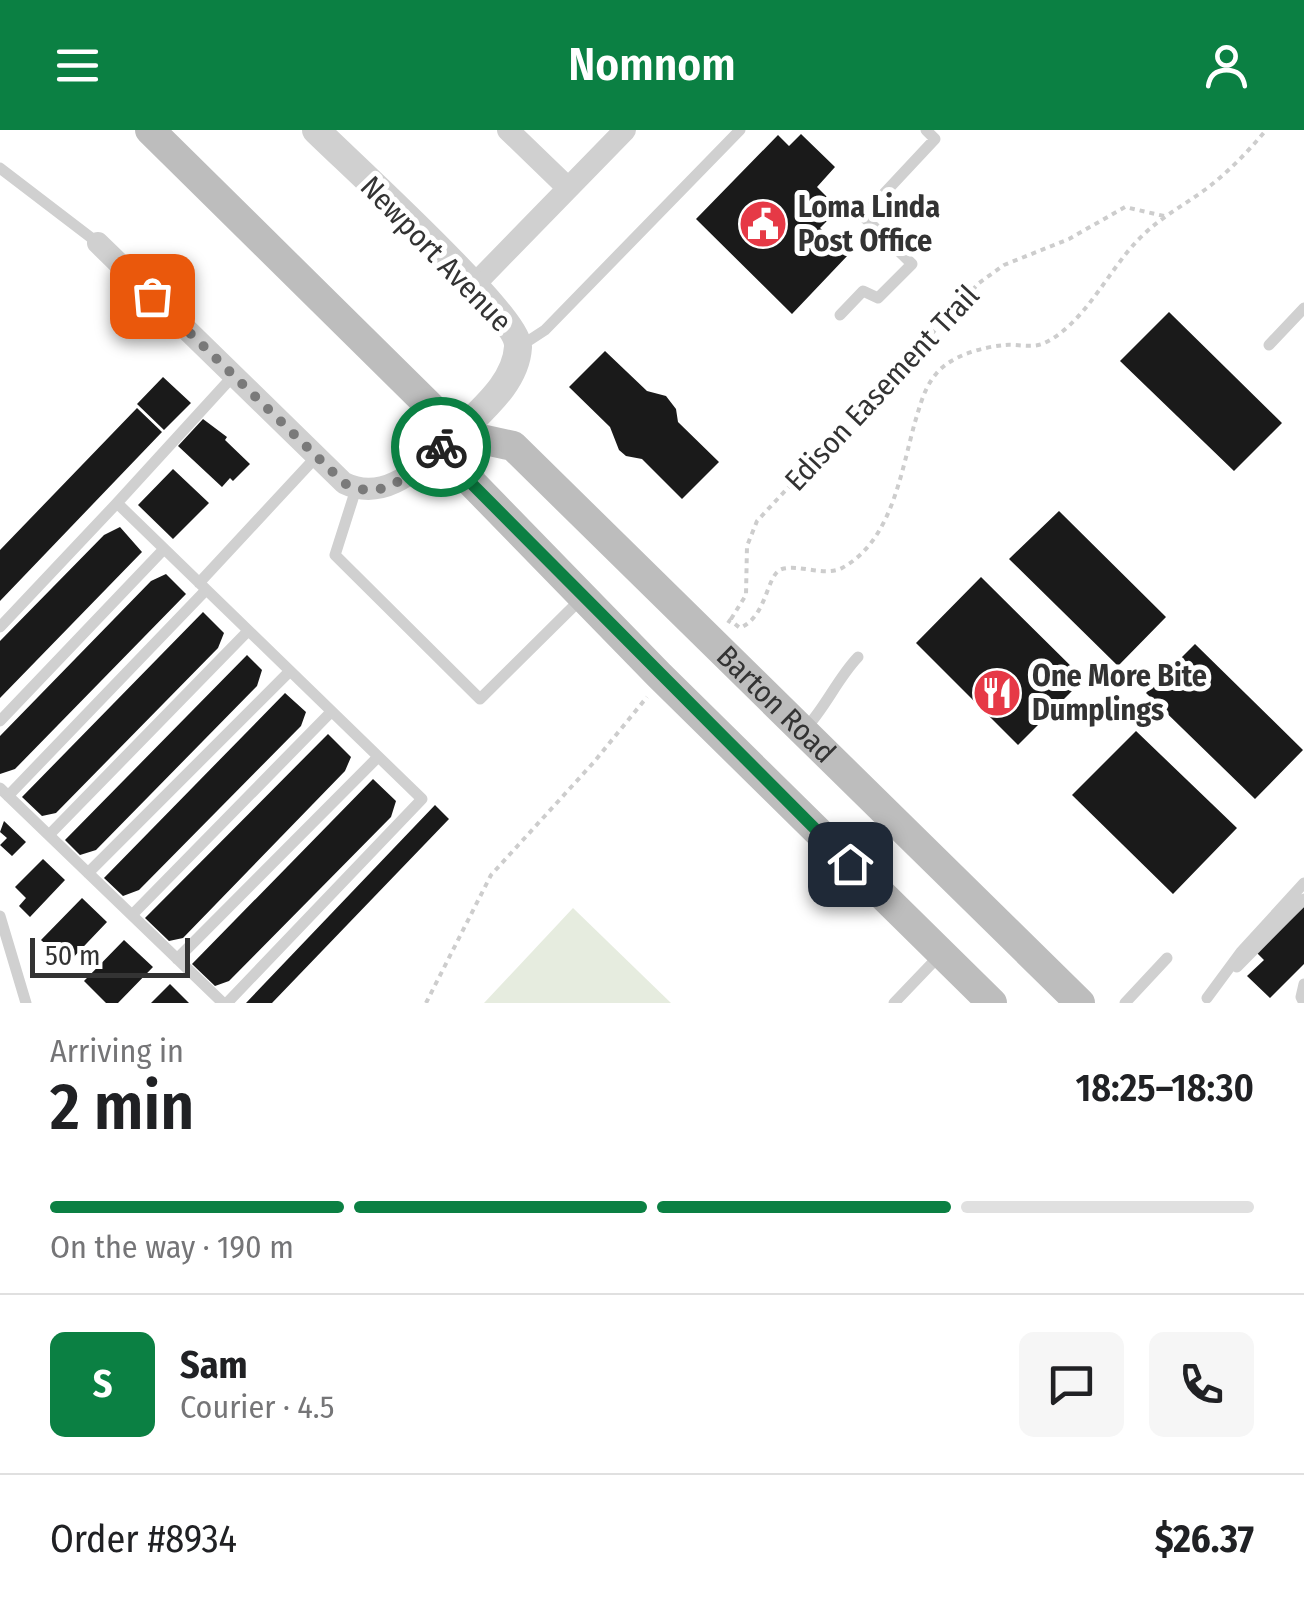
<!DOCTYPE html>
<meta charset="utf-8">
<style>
body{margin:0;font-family:"Fira Sans Condensed",sans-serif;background:#f6f6f6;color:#202124;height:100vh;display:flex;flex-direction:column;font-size:38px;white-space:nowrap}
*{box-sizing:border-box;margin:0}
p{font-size:32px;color:#757577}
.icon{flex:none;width:55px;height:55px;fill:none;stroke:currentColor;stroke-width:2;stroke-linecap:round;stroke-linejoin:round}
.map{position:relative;height:873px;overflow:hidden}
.side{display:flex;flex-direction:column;background:#fff;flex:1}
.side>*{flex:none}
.scale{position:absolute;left:30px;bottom:25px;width:160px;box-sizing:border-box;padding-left:10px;border:5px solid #333;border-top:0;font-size:28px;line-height:35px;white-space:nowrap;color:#333;-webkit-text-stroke:8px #fff;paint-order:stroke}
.pin{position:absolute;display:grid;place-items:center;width:85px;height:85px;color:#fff;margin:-42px;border-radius:20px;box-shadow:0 5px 15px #0006}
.courier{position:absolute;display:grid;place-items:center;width:100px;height:100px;margin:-50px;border:8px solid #0b8043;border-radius:50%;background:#fff;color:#222;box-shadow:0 2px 12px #0007}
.overview em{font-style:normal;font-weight:600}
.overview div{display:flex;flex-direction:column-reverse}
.overview{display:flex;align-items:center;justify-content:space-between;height:170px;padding:0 50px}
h1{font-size:65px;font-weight:600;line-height:75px}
.bar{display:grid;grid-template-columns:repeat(4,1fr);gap:15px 10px;align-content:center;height:120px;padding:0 50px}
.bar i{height:12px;border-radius:8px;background:#e0e0e0}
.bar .selected{background:#0b8043}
.bar p{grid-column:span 4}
.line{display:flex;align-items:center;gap:25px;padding:0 50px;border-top:2px solid #e0e0e0}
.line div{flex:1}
.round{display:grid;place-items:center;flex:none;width:105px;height:105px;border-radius:15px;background:#f6f6f6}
header{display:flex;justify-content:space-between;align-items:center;height:130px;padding:0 50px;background:#0b8043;color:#fff;font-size:45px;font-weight:600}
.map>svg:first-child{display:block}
.green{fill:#e6ecdf}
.building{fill:#1a1a1a}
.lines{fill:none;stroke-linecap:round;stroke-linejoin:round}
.path{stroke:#cdcdcd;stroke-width:4;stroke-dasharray:5 5;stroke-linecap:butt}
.service{stroke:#d0d0d0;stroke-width:11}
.minor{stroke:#d0d0d0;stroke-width:22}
.tertiary{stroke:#d0d0d0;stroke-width:28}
.secondary{stroke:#bdbdbd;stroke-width:30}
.done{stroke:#7a7a7a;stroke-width:10;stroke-dasharray:0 18}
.route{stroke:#0b8043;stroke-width:12}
.labels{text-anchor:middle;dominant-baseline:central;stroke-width:10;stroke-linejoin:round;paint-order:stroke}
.poi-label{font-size:30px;font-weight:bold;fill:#333;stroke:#fff;text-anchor:start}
.street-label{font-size:30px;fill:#333;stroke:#fff}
</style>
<header><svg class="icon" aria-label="menu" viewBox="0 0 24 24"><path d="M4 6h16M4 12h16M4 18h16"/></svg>Nomnom<svg class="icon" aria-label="person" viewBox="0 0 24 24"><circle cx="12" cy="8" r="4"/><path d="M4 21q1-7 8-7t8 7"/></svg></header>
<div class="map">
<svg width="1304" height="873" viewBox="0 0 1304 873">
<rect width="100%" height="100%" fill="#fff"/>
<path class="green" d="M573,778L671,873H484Z"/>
<path class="building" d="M801,4L835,37L817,57L839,79L820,98L849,124L792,184L696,89L778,5L789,16Z
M1169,182L1282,293L1234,341L1120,231Z
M605,221L647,261L666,266L676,279L678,292L719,332L682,369L642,329L626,326L619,320L610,297L569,257Z
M163,247L191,273L164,300L137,274Z
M137,278L162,302L0,471V420Z
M203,289L227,307L225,310L250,334L233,351L230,348L222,357L178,316Z
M173,339L209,373L173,409L138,375Z
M1059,381L1166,487L1118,536L1009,429Z
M120,397L142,422L0,568V511L104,405Z
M166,444L186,464L15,639L0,644V606L151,451Z
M981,447L1084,549L1018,615L916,513Z
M203,482L224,503L218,518L56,683L42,686L22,667Z
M1195,514L1303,620L1255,669L1146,563Z
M247,525L262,540L257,556L96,720L80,725L65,710Z
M285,563L306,582L301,596L139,760L123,766L104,748Z
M1136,601L1237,698L1173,764L1072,665Z
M328,604L351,627L345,641L183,808L169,811L145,788Z
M373,649L396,671L391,687L229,851L215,856L192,834Z
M435,675L449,689L272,873H246Z
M4,691L26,712L12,726L0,715L7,708L0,702Z
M43,729L65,750L30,787L19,776L26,768L15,757Z
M82,768L107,792L67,834L41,810Z
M1304,777V834L1270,868L1247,846L1264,830L1257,823Z
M124,810L153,837L118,873H106L84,851Z
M170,854L189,873H151Z"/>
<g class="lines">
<path class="path" d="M731,489L746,465L747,416L757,391L979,153L1004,135L1069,109L1125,77L1164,86
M728,493L730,490L740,498C768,486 766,444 782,439C800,434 825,447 842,438C892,411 901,342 915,292C920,276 924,258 936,244C950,226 982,217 1005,215C1016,214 1031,218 1042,214C1084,196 1108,140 1139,109C1159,88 1183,76 1206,59C1228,42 1248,22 1266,0
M426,873L491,745L594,632L647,567"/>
<path class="service" d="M0,38L98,113
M840,185L863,161L878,168L912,134L863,86L935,9L926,0
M1269,215L1304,178
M519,217L545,200L740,0
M356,359L335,425L480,569L583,467
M117,373L234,245
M199,453L317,326
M0,497L117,373L422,669L227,873
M0,591L164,419
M805,599C826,577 837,549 858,527
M0,658L223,873
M8,666L206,460
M49,705L248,501
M88,743L290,541
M132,785L331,582
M0,786L26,873
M177,829L378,627
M1237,837L1304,769
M1304,854L1301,867L1304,873
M1207,868L1241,822L1304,753
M894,873L939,826
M1125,873L1167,828"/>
<path class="minor" d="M508,0L568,58
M98,113L344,353C389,375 424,331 458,304
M474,155L625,0"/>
<path class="tertiary" d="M316,0C346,30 520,188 518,217C516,253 481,280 458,304"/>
<g class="secondary">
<path d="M150,0L458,304L471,352L659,545L992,873"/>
<path id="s1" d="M458,304L513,316L1080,873"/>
</g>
</g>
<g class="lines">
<path class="done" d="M152,166L344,353C385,374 410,343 441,317"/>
<path class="route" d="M441,317L458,304L470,352L850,734"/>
</g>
<defs>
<g id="civic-disc" transform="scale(2.5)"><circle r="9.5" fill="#e63946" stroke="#fff"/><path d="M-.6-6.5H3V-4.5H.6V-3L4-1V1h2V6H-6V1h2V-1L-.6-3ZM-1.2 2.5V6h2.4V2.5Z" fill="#fff"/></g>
<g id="restaurant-disc" transform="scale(2.5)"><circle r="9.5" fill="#e63946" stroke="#fff"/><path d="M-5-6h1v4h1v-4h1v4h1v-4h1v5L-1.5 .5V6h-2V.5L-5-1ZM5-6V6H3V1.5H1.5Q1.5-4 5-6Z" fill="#fff"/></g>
</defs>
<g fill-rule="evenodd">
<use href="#civic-disc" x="763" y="94"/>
<use href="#restaurant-disc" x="997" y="563"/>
</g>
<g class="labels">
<g class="poi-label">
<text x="798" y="77">Loma Linda<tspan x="798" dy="34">Post Office</tspan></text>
<text x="1032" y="546">One More Bite<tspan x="1032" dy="34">Dumplings</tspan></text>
</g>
<g class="street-label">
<text transform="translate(436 124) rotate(46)">Newport Avenue</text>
<text transform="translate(882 258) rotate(-47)">Edison Easement Trail</text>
<text stroke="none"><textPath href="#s1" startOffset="425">Barton Road</textPath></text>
</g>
</g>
</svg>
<div class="scale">50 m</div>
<div class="pin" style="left:152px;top:166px;background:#ea580c"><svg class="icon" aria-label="bag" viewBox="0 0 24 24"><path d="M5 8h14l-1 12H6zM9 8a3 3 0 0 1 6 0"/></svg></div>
<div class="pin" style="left:850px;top:734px;background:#1f2937"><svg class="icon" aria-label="home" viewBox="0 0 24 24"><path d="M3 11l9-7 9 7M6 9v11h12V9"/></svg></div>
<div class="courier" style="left:441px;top:317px"><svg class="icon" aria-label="bike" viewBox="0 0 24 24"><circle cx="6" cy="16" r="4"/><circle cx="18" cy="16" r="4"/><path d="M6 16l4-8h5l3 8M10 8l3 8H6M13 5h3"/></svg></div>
</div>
<section class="side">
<div class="overview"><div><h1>2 min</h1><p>Arriving in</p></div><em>18:25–18:30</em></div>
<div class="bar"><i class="selected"></i><i class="selected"></i><i class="selected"></i><i></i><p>On the way · 190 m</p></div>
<div class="line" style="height:180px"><b class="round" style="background:#0b8043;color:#fff">S</b><div><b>Sam</b><p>Courier · 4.5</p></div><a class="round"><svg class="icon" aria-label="chat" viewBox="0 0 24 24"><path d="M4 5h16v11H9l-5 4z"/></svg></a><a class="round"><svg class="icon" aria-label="phone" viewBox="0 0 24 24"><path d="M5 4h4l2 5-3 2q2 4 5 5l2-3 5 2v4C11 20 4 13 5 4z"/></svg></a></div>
<div class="line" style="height:130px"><div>Order #8934</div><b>$26.37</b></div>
</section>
